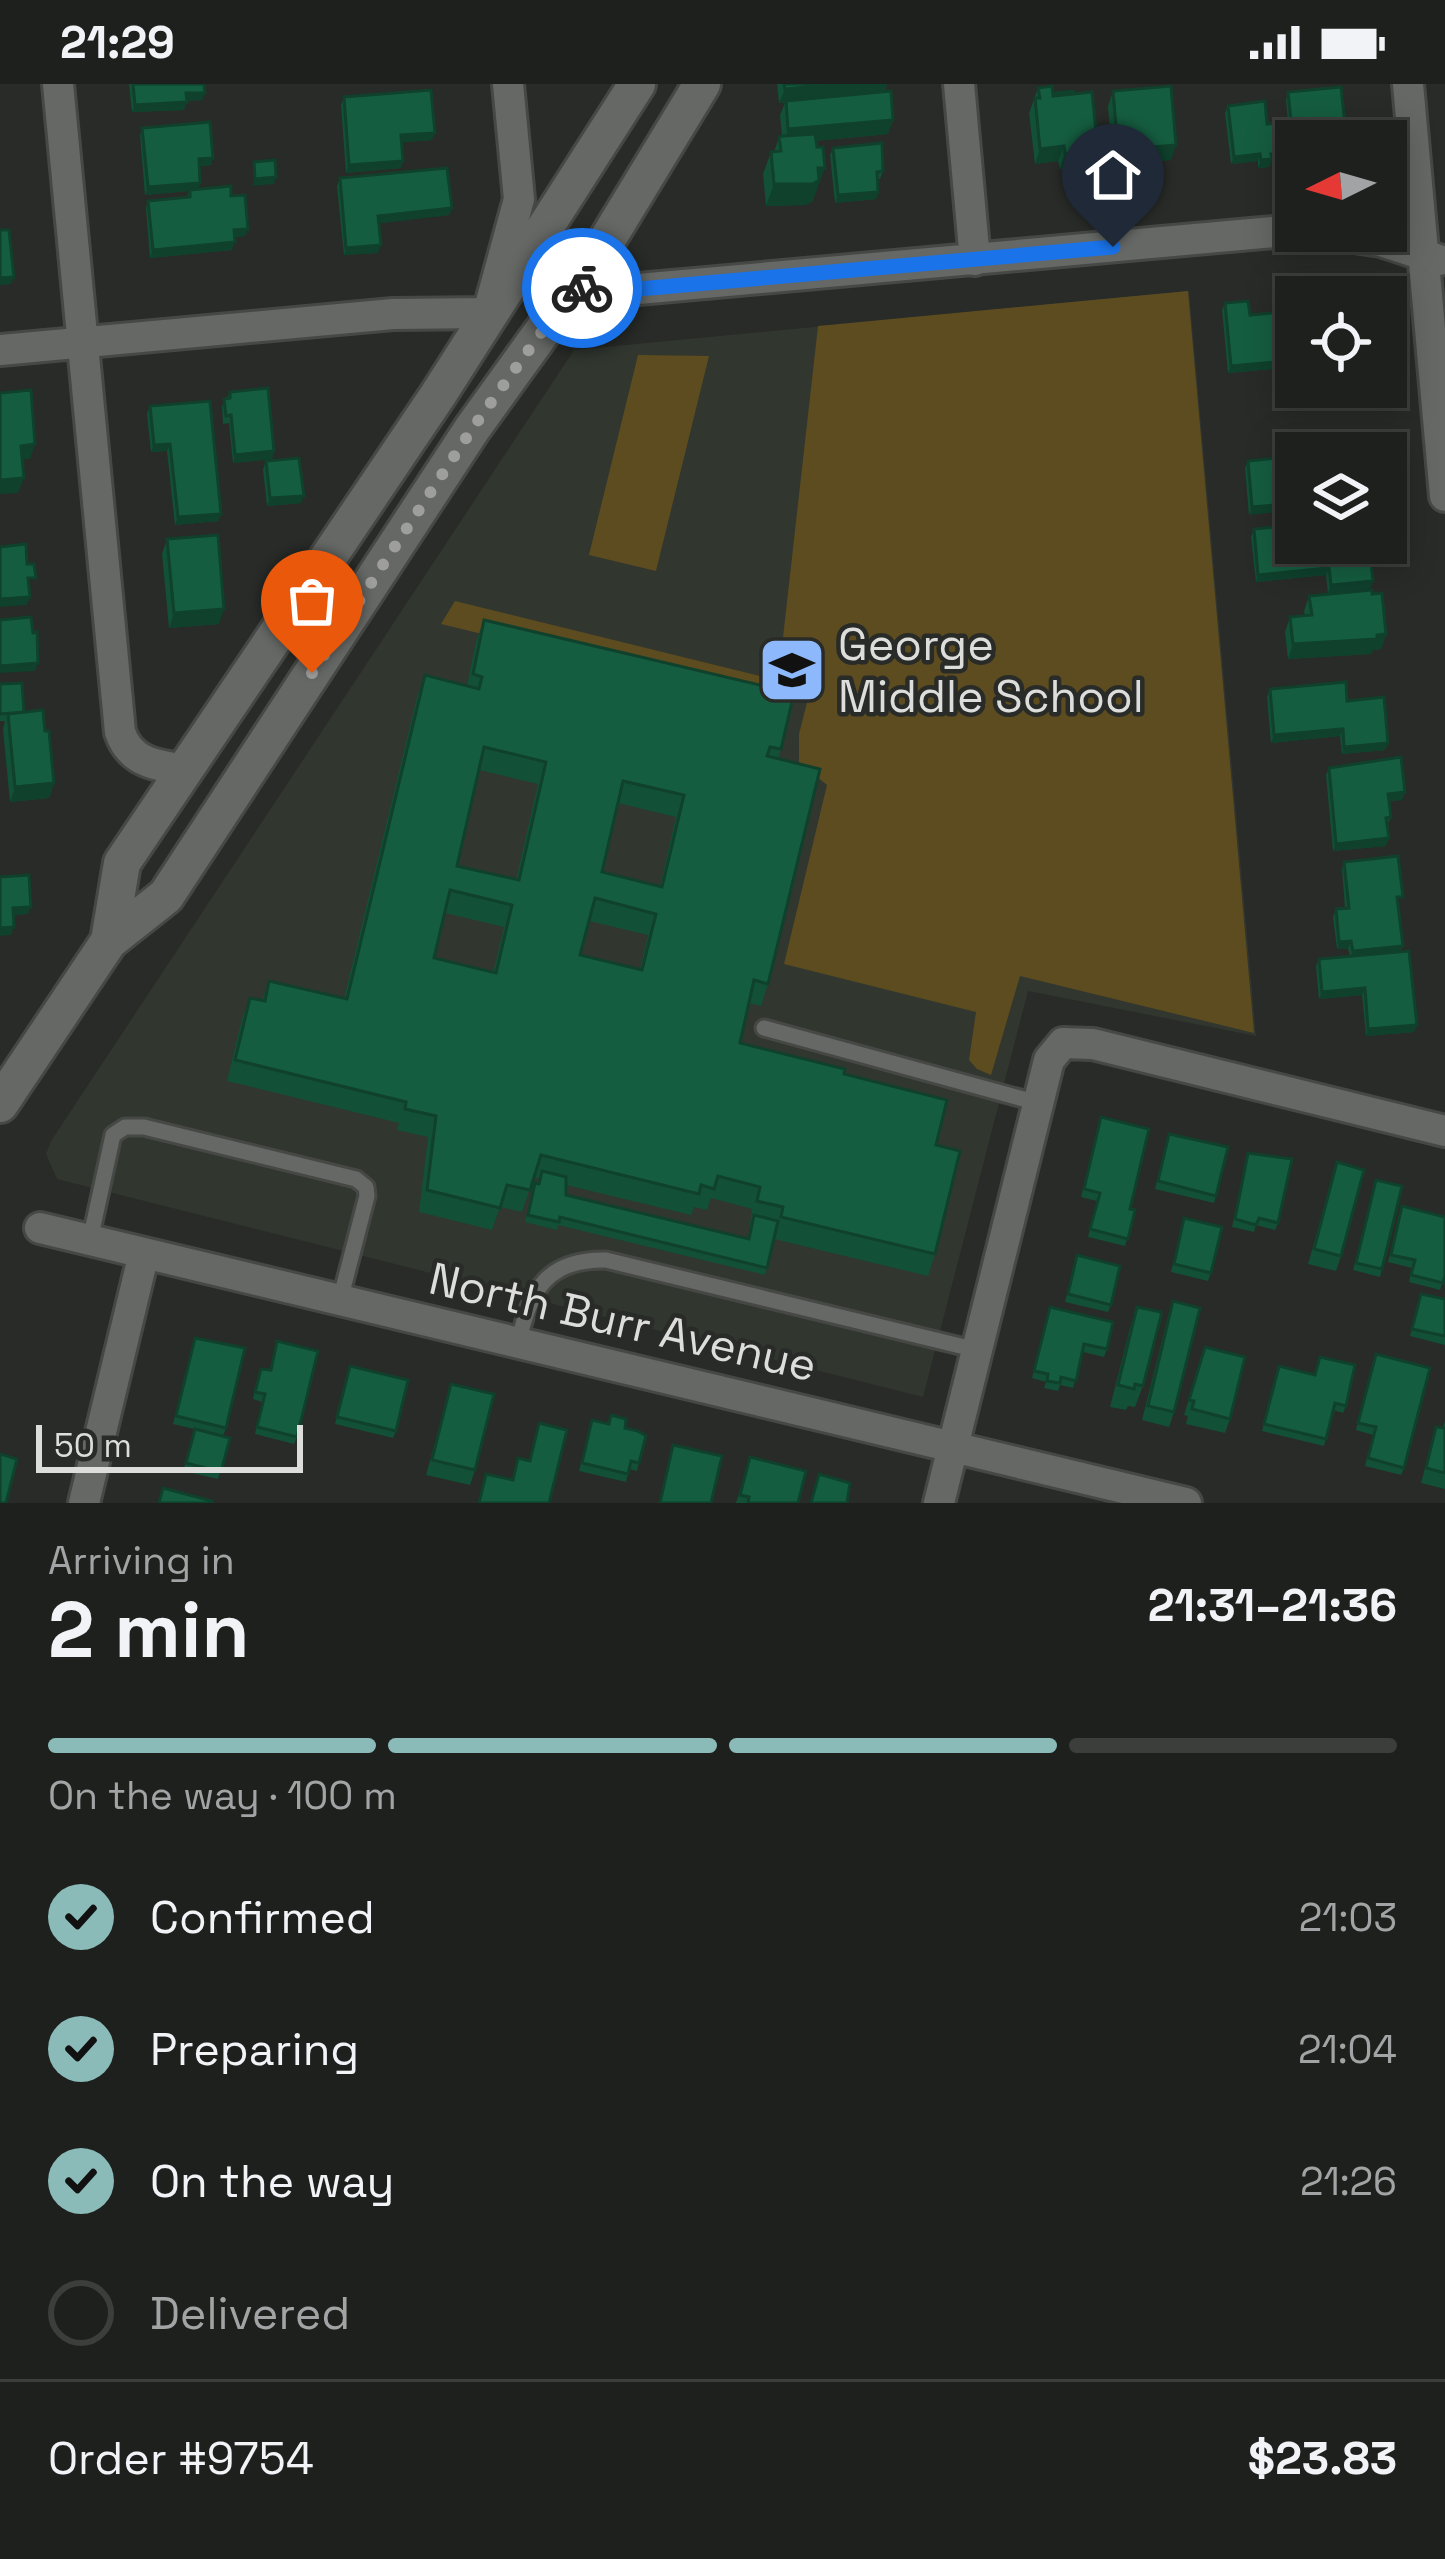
<!DOCTYPE html>
<meta charset="utf-8">
<style>
body{margin:0;font-family:"Space Grotesk",sans-serif;background:#262826;color:#f1f3f6;height:100vh;display:flex;flex-direction:column;font-size:45px;white-space:nowrap}
*{box-sizing:border-box;margin:0}
p{font-size:39px;color:#a1a3a4}
.icon{flex:none;width:66px;height:66px;fill:none;stroke:currentColor;stroke-width:2;stroke-linecap:round;stroke-linejoin:round}
.map{position:relative;height:1419px;overflow:hidden}
.side{display:flex;flex-direction:column;background:#1e201d;flex:1}
.side>*{flex:none}
.needle{width:78px;rotate:265deg}
.controls{position:absolute;left:1275px;top:36px;display:grid;gap:24px}
.controls a{display:grid;place-items:center;width:132px;height:132px;border-radius:0px;background:#1e201d;box-shadow:0 6px 30px #0003,0 0 0 3px #3c3e3b;font-size:60px}
.scale{position:absolute;left:36px;bottom:30px;width:267px;box-sizing:border-box;padding-left:12px;border:6px solid #dddedc;border-top:0;font-size:33px;line-height:42px;white-space:nowrap;color:#dddedc;-webkit-text-stroke:9px #282b27;paint-order:stroke}
.pin{position:absolute;display:grid;place-items:center;width:102px;height:102px;color:#fff;margin:-123px -51px;border-radius:50% 50% 50% 0;rotate:-45deg;box-shadow:0 0 12px #0007}
.pin .icon{rotate:45deg}
.courier{position:absolute;display:grid;place-items:center;width:120px;height:120px;margin:-60px;border:9px solid #1a73e8;border-radius:50%;background:#fff;color:#222;box-shadow:0 3px 15px #0007}
.headline em{font-style:normal;font-weight:700}
.headline div{display:flex;flex-direction:column-reverse}
.headline{display:flex;align-items:center;justify-content:space-between;height:204px;padding:0 48px}
h1{font-size:78px;font-weight:700;line-height:90px}
.bar{display:grid;grid-template-columns:repeat(4,1fr);gap:18px 12px;align-content:center;height:144px;padding:0 48px}
.bar i{height:15px;border-radius:9px;background:#3c3e3b}
.bar .on{background:#8bbbb9}
.bar p{grid-column:span 4}
.line{display:flex;align-items:center;gap:30px;padding:0 48px;border-top:3px solid #3c3e3b}
.line div{flex:1}
ol{padding:0 48px;list-style:none}
li{display:flex;align-items:center;gap:36px;height:132px}
li p{margin-inline-start:auto}
li .icon{padding:12px;border-radius:50%;background:#8bbbb9;color:#111;stroke-width:4}
li:last-child{color:#a1a3a4}
li i{width:66px;height:66px;border:6px solid #3c3e3b;border-radius:50%}
.status{display:flex;justify-content:space-between;align-items:center;height:84px;padding:0 60px;background:#1e201d;direction:ltr}
.status svg{height:33px;fill:currentColor}
.map>svg:first-child{display:block}
.built{fill:#31362f}
.green{fill:#5d4c1f}
.lines{fill:none;stroke-linecap:round;stroke-linejoin:round}
.lane-casing{stroke:#464845;stroke-width:21}
.street-casing{stroke:#464845;stroke-width:36}
.secondary-casing{stroke:#464845;stroke-width:42}
.lane{stroke:#656865;stroke-width:15}
.street{stroke:#656865;stroke-width:30}
.secondary{stroke:#656865;stroke-width:36}
.wall{fill:#125037;fill-rule:evenodd}
.shaded-wall{fill:#0f412d}
.building{fill:#155d40;stroke:#0f412d;stroke-width:3;fill-rule:evenodd}
.done{stroke:#9e9f9d;stroke-width:12;stroke-dasharray:0 21.6}
.route{stroke:#1a73e8;stroke-width:15}
.labels{text-anchor:middle;dominant-baseline:central;stroke-width:9;stroke-linejoin:round;paint-order:stroke}
.poi-label{font-size:45px;fill:#dddedc;stroke:#282b27;text-anchor:start}
.street-label{font-size:45px;fill:#dddedc;stroke:#282b27}
</style>
<div class="status"><b>21:29</b><svg viewBox="0 0 49 12"><path d="M0 12V9h3v3zM5 12V6h3v6zM10 12V3h3v9zM15 12V0h3v12zM26 1h20v11H26zM47 4h2v5h-2z"/></svg></div>
<div class="map">
<svg width="1445" height="1419" viewBox="0 0 1445 1419">
<rect width="100%" height="100%" fill="#282b27"/>
<path class="built" d="M1189,207L1256,952L1028,907L923,1313L57,1095L46,1070L51,1057L574,266Z"/>
<path class="green" d="M1188,207L1254,949L1020,892L991,991L977,985L969,976L976,928L784,880L827,701L799,678V650L812,599L779,589L818,242Z
M638,271L709,272L656,487L589,471Z
M455,517L793,600L786,624L441,540Z"/>
<g class="lines">
<g class="lane-casing">
<path id="lane" d="M764,944L1038,1019
M90,1156L113,1051L125,1043H144L356,1095L366,1103L367,1112L340,1216
M518,1259C531,1206 546,1175 606,1176L977,1266"/>
</g>
<g class="street-casing">
<path id="street" d="M58,0L120,648C130,679 158,682 187,686
M959,0L975,176
M1408,0L1445,412
M1315,147L1381,157L1439,176
M575,203L616,207L1296,146
M0,266L393,230L488,229L519,115L508,0
M40,1144L1186,1419
M84,1419L144,1169
M939,1419L1049,976L1063,959L1093,960L1445,1047"/>
</g>
<g class="secondary-casing">
<path id="secondary" d="M109,857L122,779L438,311L637,0
M0,1020L109,857L166,812L472,345L601,166L702,0"/>
</g>
<use href="#lane" class="lane"/>
<use href="#street" class="street"/>
<use href="#secondary" class="secondary"/>
</g>
<path class="wall" d="M129,0H204L205,9L202,16L187,17L184,26L132,28Z
M777,0H887L885,8L893,36L888,50L816,57L817,105L812,118L805,121L766,122L763,90L771,68H774L779,53L782,52L780,31L785,19H779Z
M1038,4L1053,9L1093,81L1060,85L1058,77L1035,80L1029,29Z
M1113,7L1171,76L1113,81L1108,22Z
M1288,8L1343,57L1290,63L1286,16Z
M344,13L432,56L402,58L401,84L346,89L341,21Z
M1228,22L1267,40L1286,68L1283,76L1271,77L1269,83L1258,84V77L1231,80L1225,29Z
M142,44L213,74L211,81L199,82L200,99L198,105L231,112L248,145L245,152L234,153L232,166L150,174L146,124L148,117L187,113L189,107L145,111L140,51Z
M833,64L883,87L880,95H877L878,108L876,115L835,119L830,71Z
M340,94L452,124L449,131L379,139L378,169L344,171L337,102Z
M1225,219L1250,231L1294,283L1228,289L1222,226Z
M230,308L274,367L272,375L233,379L229,339L223,340L222,322Z
M150,322L221,430L218,437L175,441L167,367L151,368L147,330Z
M1296,372L1249,431L1245,384L1248,377Z
M266,377L301,419L267,422L263,385Z
M1254,445L1373,497L1370,504L1328,509L1326,491L1256,498L1251,453Z
M167,455L219,540L169,544L162,470Z
M1309,512L1386,550L1381,565L1373,566L1371,570L1288,575L1285,548L1290,533L1305,532L1304,527Z
M484,536L781,665L778,675L768,900L761,922L749,919L740,959L844,990L936,1061L935,1170L928,1192L774,1155L765,1191L558,1141L557,1146L525,1138L532,1106L535,1099L538,1100L540,1094L534,1093L522,1128L500,1123L492,1146L419,1128L428,1053L397,1046L399,1039L227,997L242,935L250,914L262,916L269,897L344,915L417,613L425,591L467,601L476,558ZM479,686L538,700L516,796L457,782ZM618,719L676,733L660,802L602,788ZM445,829L504,843L493,889L434,874ZM589,837L648,851L640,885L580,871ZM566,1101L691,1131L694,1123L707,1126L711,1114L752,1125L748,1155L566,1111Z
M0,600L24,628L45,647L54,699L49,714L10,718L3,645L5,637H0Z
M1270,605L1388,659L1385,666L1342,670L1340,652L1271,659L1267,613Z
M1329,684L1405,708L1402,716L1389,717L1391,733L1387,741L1386,762L1333,767L1326,691Z
M1344,778L1400,820H1398L1401,867L1414,948L1366,952L1362,911L1319,915L1316,882L1319,875L1350,872L1348,865H1337L1333,833L1336,825L1345,824L1342,785Z
M1099,1041L1130,1125L1135,1126L1125,1162L1088,1153L1097,1117L1081,1113Z
M1167,1057L1216,1112L1214,1119L1155,1105Z
M1248,1069L1278,1139L1275,1146L1256,1141L1254,1148L1232,1143Z
M1337,1078L1341,1172L1336,1187L1308,1180Z
M1376,1096L1382,1185L1380,1193L1353,1186Z
M1400,1130L1445,1192L1440,1206L1409,1198L1412,1184L1388,1178Z
M1184,1134L1211,1189L1208,1197L1171,1188Z
M1077,1171L1111,1221L1108,1228L1065,1218Z
M1421,1210L1445,1215V1261L1410,1252Z
M1173,1217L1174,1328L1169,1343L1142,1336L1168,1232Z
M1050,1223L1107,1265L1104,1273L1083,1268L1073,1304L1060,1301L1058,1307L1044,1304L1046,1298L1032,1294Z
M1137,1223L1143,1302L1135,1323L1128,1322L1126,1326L1110,1323L1130,1244Z
M195,1254L226,1344L223,1352L173,1340Z
M277,1257L297,1353L294,1360L255,1350L262,1318L253,1315L258,1292L270,1286Z
M1200,1278L1230,1335L1225,1349L1186,1340L1188,1332L1184,1331Z
M1373,1278L1404,1384L1401,1391L1365,1382L1373,1351L1356,1346Z
M350,1282L396,1347L393,1354L335,1340Z
M1276,1290L1346,1322L1343,1329L1333,1326L1324,1362L1262,1347Z
M451,1300L475,1386L470,1401L426,1391Z
M592,1336L625,1344L639,1379L637,1387L629,1385L626,1398L579,1387Z
M1445,1337V1405L1421,1399L1436,1343L1443,1345Z
M195,1345L230,1354L218,1395L183,1387Z
M750,1373L798,1419H736Z"/>
<path class="shaded-wall" d="M838,0H887L884,10L779,19L785,5Z
M186,9H205L202,16L183,17Z
M187,18L184,26L132,28L135,21Z
M893,36L888,50L783,60L788,45Z
M435,49L432,56L398,59L401,51Z
M1346,50L1343,57H1296V63H1290L1293,56Z
M1176,61L1171,76L1113,81L1118,66Z
M1064,62L1058,77L1035,80L1040,65Z
M1098,67L1093,81L1060,85L1065,70Z
M1286,68L1283,76L1271,77L1269,83L1258,84L1261,76L1271,70Z
M1260,70L1258,77L1231,80L1234,73Z
M213,74L211,81L196,83L199,75Z
M403,77L401,84L346,89L349,81Z
M818,84H825L812,118L805,121L766,122L774,100Z
M276,93L274,100L252,102L255,95Z
M200,99L197,106L145,111L148,103Z
M878,108L876,115L835,119L838,111Z
M452,124L449,131L375,140L378,132Z
M248,145L245,152L231,154L234,146Z
M235,158L232,166L150,174L153,166Z
M381,161L378,169L344,171L346,164Z
M14,193L11,200L0,201V194Z
M1296,276L1294,283L1228,289L1231,282Z
M35,360L30,375L15,376L21,362Z
M170,360L167,367L151,368L154,361Z
M274,367L272,375L233,379L235,371Z
M24,394L18,409L0,410V396Z
M304,412L301,419L267,422L270,414Z
M1296,419V426L1249,431L1252,423Z
M221,430L218,437L175,441L178,433Z
M1329,484L1326,491L1256,498L1258,491Z
M1373,497L1370,504L1328,509L1331,501Z
M30,513L27,521L0,523V515Z
M224,525L219,540L169,544L174,529Z
M1386,550L1381,565L1373,566L1371,570L1288,575L1293,560Z
M38,579L35,587L0,589V582Z
M1343,645L1340,652L1271,659L1274,651Z
M1388,659L1385,666L1342,670L1344,663Z
M54,699L49,714L10,718L15,703Z
M1405,708L1402,716L1386,717L1388,710Z
M1389,754L1386,762L1333,767L1336,760Z
M31,823L28,830L11,832L13,824Z
M14,843L11,851L0,852V844Z
M1351,857L1348,865H1337L1339,858Z
M1403,862L1400,869L1350,875L1353,867Z
M1365,904L1362,911L1319,915L1322,908Z
M1417,941L1414,948L1366,952L1368,945Z"/>
<path class="building" d="M133,0H204L205,9H186L187,18L135,21Z
M784,0H838L785,5Z
M1052,2L1053,12L1092,8L1098,67L1065,70L1064,62L1040,65L1035,14H1040L1038,4Z
M1171,2L1176,61L1118,66L1113,7Z
M1341,3L1346,50L1293,56L1288,8Z
M431,6L435,49L401,51L403,77L349,81L344,13Z
M891,7L893,36L788,45L786,17Z
M1073,7L1074,10L1053,12V9Z
M1265,17L1267,40L1283,38L1286,68L1271,70L1272,75L1261,76L1260,70L1234,73L1228,22Z
M210,38L213,74L199,75L200,99L148,103L142,44Z
M815,50L817,63H823L825,84H818L819,96L813,100H774L771,68L781,67L779,53L783,52Z
M882,59L883,87L877,88L878,108L838,111L833,64Z
M275,76L276,93L255,95L254,78Z
M447,84L452,124L378,132L381,161L346,164L340,94Z
M231,102V112L245,111L248,145L234,146L235,158L153,166L148,117L190,113V106Z
M0,146H9L14,193L0,194Z
M1248,217L1250,231L1292,227L1296,276L1231,282L1225,219Z
M268,304L274,367L235,371L231,331L226,332L224,315L230,314V308Z
M31,306L35,360L21,362L24,394L0,396V309Z
M210,317L221,430L178,433L170,360L154,361L150,322Z
M1360,349L1361,369H1319L1317,352Z
M1296,372V419L1252,423L1248,377Z
M299,374L304,412L270,414L266,377Z
M1296,441V459H1369L1373,497L1331,501L1329,484L1258,491L1254,445Z
M218,451L224,525L174,529L167,455Z
M26,460L27,480H34L36,494H28L30,513L0,515V463Z
M1372,506V510L1382,509L1386,550L1377,551V555L1293,560L1290,533L1312,531L1309,512Z
M31,533L33,549L37,548L38,579L0,582V536Z
M484,536L794,609L781,665L770,663L767,672L820,685L768,900L754,896L740,959L845,985L844,990L947,1016L936,1061L960,1067L935,1170L781,1133L783,1123L757,1117L760,1103L718,1092L714,1105L701,1101L699,1110L541,1071L530,1106L507,1101L500,1124L427,1106L436,1032L405,1025L406,1018L235,976L250,914L265,917L269,897L347,915L425,591L479,605L482,593L473,590ZM484,663L546,678L519,796L457,782ZM623,697L684,711L662,803L602,788ZM450,806L512,821L496,889L434,874ZM595,814L656,830L642,886L580,871Z
M1346,598L1347,617L1384,613L1388,659L1344,663L1343,645L1274,651L1270,605Z
M22,599L24,628L0,630V600Z
M43,626L45,647H49L54,699L15,703L8,630Z
M1401,673L1405,708L1388,710L1391,733L1386,734L1389,754L1336,760L1329,684Z
M1398,772L1403,813H1397L1403,862L1353,867L1351,857L1339,858L1336,825L1349,824L1344,778Z
M29,791L31,823L13,824L14,843L0,844V793Z
M1409,867L1417,941L1368,945L1365,904L1322,908L1319,875Z
M1101,1033L1149,1045L1130,1125L1135,1126L1128,1155L1090,1145L1100,1109L1084,1105Z
M1169,1050L1228,1063L1216,1112L1158,1097Z
M1248,1069L1292,1075L1278,1139L1259,1134L1256,1141L1235,1135Z
M1337,1078L1364,1086L1341,1172L1314,1165Z
M542,1087L566,1093V1111L749,1155L754,1131L778,1137L767,1184L560,1133L559,1138L528,1131L535,1099L539,1100Z
M1376,1096L1402,1102L1382,1185L1356,1179Z
M1402,1122L1445,1133V1192L1443,1199L1411,1191L1415,1176L1391,1171Z
M1184,1134L1222,1143L1211,1189L1174,1180Z
M1077,1171L1120,1182L1111,1221L1068,1210Z
M1421,1210L1445,1215V1252L1412,1245Z
M1173,1217L1200,1224L1174,1328L1148,1322Z
M1050,1223L1113,1238L1107,1265L1084,1260L1076,1297L1061,1293L1060,1299L1047,1297L1048,1290L1034,1287Z
M1137,1223L1161,1228V1232L1143,1302L1135,1300L1134,1305L1118,1301Z
M195,1254L245,1264L226,1344L176,1332Z
M277,1257L318,1267L297,1353L257,1343L265,1310L255,1308L261,1285L271,1286Z
M1205,1263L1245,1273L1230,1335L1192,1325L1194,1317L1189,1316Z
M1376,1270L1430,1284L1404,1384L1368,1374L1376,1343L1358,1339Z
M1320,1273L1355,1281L1346,1322L1335,1319L1326,1355L1264,1340L1279,1282L1315,1291Z
M350,1282L408,1296L396,1347L337,1333Z
M451,1300L494,1310L475,1386L432,1376Z
M611,1331L626,1335L625,1344L638,1347L646,1352L639,1379L631,1377L628,1390L582,1379L592,1336L609,1340Z
M539,1339L567,1346L549,1419H479L486,1390L513,1396L518,1374L530,1377Z
M1436,1343L1445,1344V1389L1426,1384Z
M195,1345L230,1354L221,1388L186,1379Z
M673,1361L722,1372L711,1419H660Z
M0,1370L17,1375L6,1419H0Z
M750,1373L806,1387L798,1419H748L749,1413L740,1411Z
M819,1390L850,1399L847,1419H811Z
M163,1404L212,1417L211,1419H159Z"/>
<g class="lines">
<path class="done" d="M312,589L472,345L574,203L582,204"/>
<path class="route" d="M582,204L616,207L1113,163"/>
</g>
<defs>
<g id="school-square" transform="scale(3.45)"><rect x="-9" y="-9" width="18" height="18" rx="4" fill="#8db9fc" stroke="#282b27"/><path d="M0-5L7-2L0 1L-7-2ZM-4 1L0 2.5L4 1V4Q0 6-4 4Z" fill="#111"/></g>
</defs>
<g fill-rule="evenodd">
<use href="#school-square" x="792" y="586"/>
</g>
<g class="labels">
<g class="poi-label">
<text x="838" y="560">George<tspan x="838" dy="52">Middle School</tspan></text>
</g>
<g class="street-label">
<text transform="translate(623 1238) rotate(13)">North Burr Avenue</text>
</g>
</g>
</svg>
<div class="controls">
<a><svg class="needle" viewBox="-14 -14 28 28"><path d="M0-13l5 13h-10z" fill="#e53935"/><path d="M0 13l5-13h-10z" fill="#a1a3a4"/></svg></a>
<a><svg class="icon" aria-label="locate" viewBox="0 0 24 24"><circle cx="12" cy="12" r="6"/><path d="M12 2v4M12 18v4M2 12h4M18 12h4"/></svg></a>
<a><svg class="icon" aria-label="layers" viewBox="0 0 24 24"><path d="M12 4l9 5-9 5-9-5zM3 14l9 5 9-5"/></svg></a>
</div>
<div class="scale">50 m</div>
<div class="pin" style="left:312px;top:589px;background:#ea580c"><svg class="icon" aria-label="bag" viewBox="0 0 24 24"><path d="M5 8h14l-1 12H6zM9 8a3 3 0 0 1 6 0"/></svg></div>
<div class="pin" style="left:1113px;top:163px;background:#1f2937"><svg class="icon" aria-label="home" viewBox="0 0 24 24"><path d="M3 11l9-7 9 7M6 9v11h12V9"/></svg></div>
<div class="courier" style="left:582px;top:204px"><svg class="icon" aria-label="bike" viewBox="0 0 24 24"><circle cx="6" cy="16" r="4"/><circle cx="18" cy="16" r="4"/><path d="M6 16l4-8h5l3 8M10 8l3 8H6M13 5h3"/></svg></div>
</div>
<section class="side">
<div class="headline"><div><h1>2 min</h1><p>Arriving in</p></div><em>21:31–21:36</em></div>
<div class="bar"><i class="on"></i><i class="on"></i><i class="on"></i><i></i><p>On the way · 100 m</p></div>
<ol>
<li><svg class="icon" aria-label="check" viewBox="0 0 24 24"><path d="M5 12l5 5 9-10"/></svg>Confirmed<p>21:03</p></li>
<li><svg class="icon" aria-label="check" viewBox="0 0 24 24"><path d="M5 12l5 5 9-10"/></svg>Preparing<p>21:04</p></li>
<li><svg class="icon" aria-label="check" viewBox="0 0 24 24"><path d="M5 12l5 5 9-10"/></svg>On the way<p>21:26</p></li>
<li><i></i>Delivered</li>
</ol>
<div class="line" style="height:156px"><div>Order #9754</div><b>$23.83</b></div>
</section>
